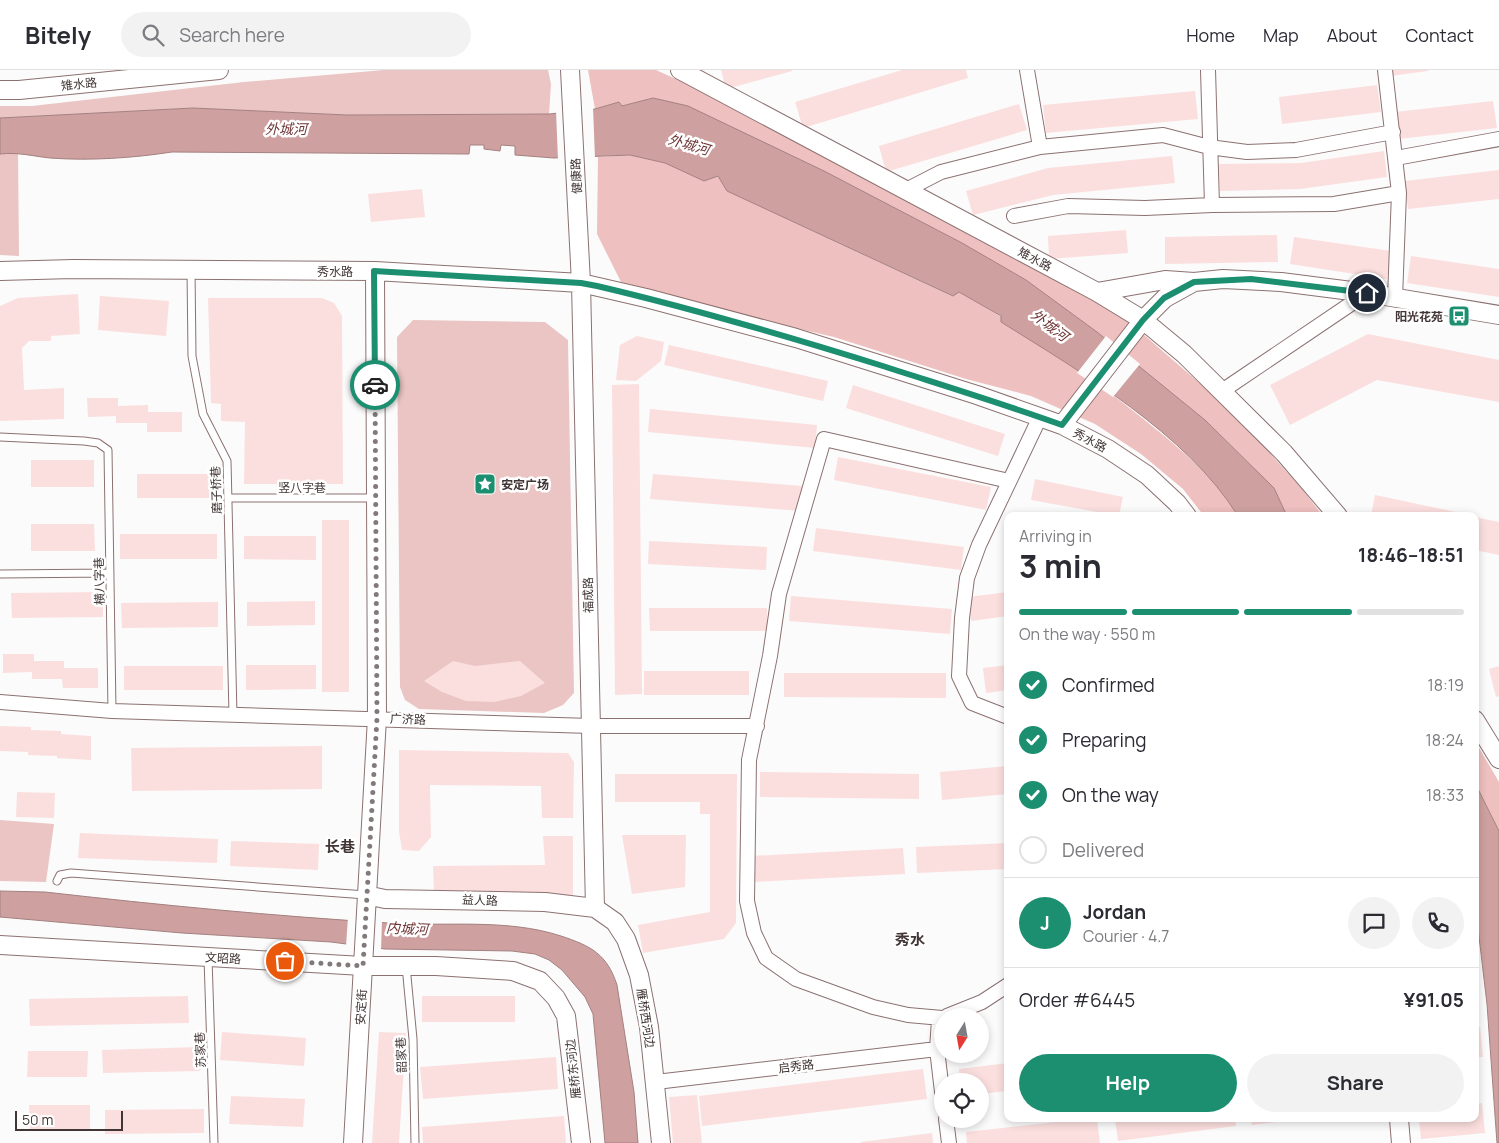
<!DOCTYPE html>
<meta charset="utf-8">
<style>
body{margin:0;font-family:Manrope,"Noto Sans SC",sans-serif;background:#f2f2f3;color:#2b2b33;height:100vh;display:flex;flex-direction:column;font-size:19px;white-space:nowrap}
*{box-sizing:border-box;margin:0}
p{font-size:16px;color:#7c7c81}
.icon{flex:none;width:28px;height:28px;fill:none;stroke:currentColor;stroke-width:2;stroke-linecap:round;stroke-linejoin:round}
.map{position:relative;flex:1;overflow:hidden}
.drawer{position:absolute;left:1004px;top:442px;width:475px;height:610px;display:flex;flex-direction:column;background:#fff;border-radius:10px;box-shadow:0 2px 8px #0003}
.drawer>*{flex:none}
.needle{width:32px;rotate:191deg}
.controls{position:absolute;left:934px;top:938px;display:grid;gap:10px}
.controls a{display:grid;place-items:center;width:55px;height:55px;border-radius:50%;background:#fff;box-shadow:0 2px 8px #0003;font-size:25px}
.scale{position:absolute;left:15px;bottom:12px;width:108px;box-sizing:border-box;padding-left:5px;border:2px solid #413535;border-top:0;font-size:14px;line-height:18px;white-space:nowrap;color:#413535;-webkit-text-stroke:4px #fff;paint-order:stroke}
.pin{position:absolute;display:grid;place-items:center;width:42px;height:42px;color:#fff;margin:-21px;border:2px solid #fff;border-radius:50%;box-shadow:0 1px 5px #0007}
.courier{position:absolute;display:grid;place-items:center;width:50px;height:50px;margin:-25px;border:4px solid #1d8f71;border-radius:50%;background:#fff;color:#222;box-shadow:0 1px 6px #0007}
.overview em{font-style:normal;font-weight:700}
.overview div{display:flex;flex-direction:column-reverse}
.overview{display:flex;align-items:center;justify-content:space-between;height:85px;padding:0 15px}
h1{font-size:32px;font-weight:700;line-height:38px}
.bar{display:grid;grid-template-columns:repeat(4,1fr);gap:8px 5px;align-content:center;height:60px;padding:0 15px}
.bar i{height:6px;border-radius:4px;background:#e1e1e2}
.bar .active{background:#1d8f71}
.bar p{grid-column:span 4}
.line{display:flex;align-items:center;gap:12px;padding:0 15px;border-top:1px solid #e1e1e2}
.line div{flex:1}
.round{display:grid;place-items:center;flex:none;width:52px;height:52px;border-radius:26px;background:#f2f2f3}
ol{padding:0 15px;list-style:none}
li{display:flex;align-items:center;gap:15px;height:55px}
li p{margin-inline-start:auto}
li .icon{padding:5px;border-radius:50%;background:#1d8f71;color:#fff;stroke-width:4}
li:last-child{color:#7c7c81}
li i{width:28px;height:28px;border:2px solid #e1e1e2;border-radius:50%}
.cta{display:flex;gap:10px;margin-top:auto;padding:10px 15px}
.cta a{flex:1;height:58px;border-radius:30px;background:#1d8f71;color:#fff;font-size:20px;font-weight:700;line-height:58px;text-align:center}
.cta a+a{background:#f2f2f3;color:#2b2b33}
header{display:flex;align-items:center;gap:30px;box-sizing:border-box;height:70px;padding:0 25px;background:#fff;border-bottom:1px solid #e1e1e2}
header strong{font-size:24px}
nav{display:flex;gap:28px;margin-inline-start:auto;font-size:18px}
.search{width:350px;height:45px;background:#f2f2f3;display:flex;align-items:center;gap:12px;box-sizing:border-box;padding:0 18px;border-radius:28px;color:#7c7c81;font-size:19px}
.map>svg:first-child{display:block}
.green{fill:#eac5c4}
.forest{fill:#eec0bf}
.water{fill:#cea1a0;stroke:#a48180}
.pier{fill:#fbfbfb}
.building{fill:#fbdfde}
.lines{fill:none;stroke-linecap:round;stroke-linejoin:round}
.service-casing{stroke:#8c7171;stroke-width:9}
.minor-casing{stroke:#8c7171;stroke-width:16}
.tertiary-casing{stroke:#8c7171;stroke-width:20}
.service{stroke:#fff;stroke-width:7}
.minor{stroke:#fff;stroke-width:14}
.tertiary{stroke:#fff;stroke-width:18}
.done{stroke:#827a7a;stroke-width:5;stroke-dasharray:0 9}
.route{stroke:#1d8f71;stroke-width:6}
.labels{text-anchor:middle;dominant-baseline:central;stroke-width:5;stroke-linejoin:round;paint-order:stroke}
.street-label{font-size:12px;fill:#413535;stroke:#fff}
.poi-label{font-size:12px;font-weight:bold;fill:#413535;stroke:#fff;text-anchor:end}
.water-label{font-size:14px;font-style:italic;fill:#6f3536;stroke:#fff}
.quarter-label{font-size:15px;font-weight:bold;fill:#413535;stroke:#fff}
</style>
<header>
<strong>Bitely</strong>
<div class="search"><svg class="icon" aria-label="search" viewBox="0 0 24 24"><circle cx="10" cy="10" r="6"/><path d="M15 15l6 6"/></svg>Search here</div>
<nav><a>Home</a><a>Map</a><a>About</a><a>Contact</a></nav>
</header>
<div class="map">
<svg width="1499" height="1073" viewBox="0 0 1499 1073">
<rect width="100%" height="100%" fill="#fbfbfb"/>
<path class="green" d="M384,0H548L551,14L549,44L347,45L193,38L0,48V36H32L244,12Z
M18,82L19,186L0,185V84Z
M413,250L545,252L568,270L574,623L563,635L544,643L419,639L405,630L400,617L397,267Z
M0,750L54,754L46,812L0,811Z"/>
<path class="forest" d="M588,0H656L788,60L1120,244L1235,344L1302,419L1323,446H1287L1274,418L1205,350L1097,262L1026,210L962,173L824,101L653,28L622,36L619,32L595,39Z
M630,85L665,93L704,111L718,106L727,121L952,226L959,222C1021,257 1081,299 1137,344C1175,374 1212,404 1238,446H1204L1183,419L1141,384L1095,354L1031,326L966,309L834,267L747,247L621,212L597,164L598,87Z
M1475,671L1499,712V761L1475,713Z"/>
<path class="water" d="M653,28L688,36L824,101L962,173L1026,210L1097,262L1205,350L1274,418L1287,446H1238C1187,364 1081,302 1001,252V246L959,222L953,226L727,121L718,106L704,111L665,93L630,85L554,88L515,85V76L501,75L500,81L484,79V75H470L469,84L172,82C133,88 90,91 50,88C32,86 18,82 0,84V48L193,38L347,45L549,44L595,39L619,32L622,36Z
M1475,713L1499,761V1073H1497L1487,934L1475,833Z
M0,821L45,822C159,835 274,846 388,853C445,857 506,848 561,866C591,876 607,884 617,915L634,1022L638,1073H605L593,944L585,927L562,900L549,890L535,884L512,881L385,879L331,872L182,863L0,847Z"/>
<path class="pier" d="M593,37L595,89L558,90L556,41Z
M1106,266L1140,294L1113,327L1077,303Z
M348,847L382,850L381,881L346,876Z"/>
<path class="building" d="M721,0H792V1L726,19Z
M902,0H966L968,8L803,58L795,32Z
M1390,0H1428V1L1390,6Z
M1377,15L1381,42L1282,54L1279,27Z
M1195,21L1198,49L1046,63L1043,35Z
M1493,31L1497,58L1398,69L1395,42Z
M1019,34L1027,60L886,102L879,76Z
M1384,81L1387,107L1300,119L1220,121L1219,94L1301,93Z
M1172,86L1175,113L1053,125L973,145L966,121L1048,98Z
M1499,100V129L1408,139L1405,111Z
M422,119L425,147L371,152L368,124Z
M1126,160L1128,183L1049,189L1048,166Z
M1277,165L1278,192L1165,194V167Z
M1294,167L1391,181L1387,209L1290,194Z
M1411,186L1499,199V227L1407,213Z
M78,224L80,264L51,266V271H29L22,278L24,320L64,318V349L0,351V236L18,228Z
M100,226L169,231L166,266L98,260Z
M208,228H322L334,233L342,246L343,414H244L245,352L221,351V334L211,333Z
M1368,264L1499,290V332L1377,310L1290,355L1270,315Z
M637,266L664,272L661,291L636,311L616,310L620,275Z
M669,275L828,311L823,331L664,295Z
M639,314L642,624L615,625L612,315Z
M853,315L1005,364L998,386L846,338Z
M87,328H118V336L148,335V342H182V362H147V353H116V346L88,347Z
M650,339L817,355L815,378L648,362Z
M838,387L991,417L986,440L834,410Z
M31,390H94V417H31Z
M137,404H209V428H137Z
M653,404L802,416L800,441L650,429Z
M1035,409L1123,427L1119,446L1031,430Z
M1375,425L1470,445V446H1371Z
M1475,447L1499,452V485L1475,480Z
M322,450H349V622H322Z
M31,454H94L95,481H31Z
M816,458L964,477L961,500L813,481Z
M120,464H217V489H120Z
M244,466H316V490L244,489Z
M649,471L767,477L766,500L648,494Z
M103,522V547L12,548L11,523Z
M1008,522V546L971,551L968,527Z
M791,526L952,539L950,564L789,551Z
M315,531V555L247,556V532Z
M218,532V557L122,558L121,533Z
M649,538H767V561H650Z
M3,584H34V591H64V598H98V618H63L62,609H32V602L3,603Z
M453,591L475,596L520,591L545,613L521,626L494,632L466,631L442,622L424,611Z
M246,595H316V619L246,620Z
M1008,595V620L986,623L983,598Z
M124,596H223V620H124Z
M1499,596V626L1496,627L1489,599Z
M644,601H749V625H644Z
M784,603H946V628L784,627Z
M0,656L31,657V660L61,661V664L91,666V690L57,688V686L28,685V682L0,681Z
M322,676V719L132,721L131,678Z
M399,680L568,683L574,692L573,748H542L541,716L430,715L431,767L419,781L402,780L399,762Z
M1008,696V724L942,730L940,702Z
M760,702L919,704V729L760,727Z
M615,704H737L736,853L724,869L643,883L638,855L710,842V744H700V732H615Z
M17,722L55,723L54,748L16,747Z
M80,763L218,769L217,793L78,788Z
M622,765H686L685,817L632,824Z
M543,766H573V828L556,830L544,823L434,822L433,796L545,795Z
M231,771L319,774L318,800L230,796Z
M1008,773V799L917,803L916,777Z
M903,778L905,804L753,812L751,786Z
M188,926L189,953L30,956L29,929Z
M422,926H515V952H422Z
M1480,957L1483,987H1475V958Z
M222,962L306,968L304,996L220,990Z
M379,962L406,963L399,1073H372Z
M199,977L200,1001L103,1003L102,980Z
M28,981H88L87,1007H27Z
M556,987L558,1019L423,1029L420,997Z
M1008,993V1021L980,1024V1011H960L959,999Z
M923,999L927,1029L702,1056L699,1026Z
M697,1025L702,1073H673L669,1027Z
M231,1026L305,1029L303,1057L229,1054Z
M1482,1033L1485,1063L1421,1069L1419,1049H1475V1034Z
M29,1035H90V1060H30Z
M204,1039V1063L105,1064V1040Z
M564,1046L566,1073H423L422,1057Z
M1083,1049H1097L1100,1073H967L966,1062Z
M1115,1049H1235L1236,1056L1118,1071Z
M1251,1049H1291V1050L1252,1055Z
M932,1063L933,1073H861V1072Z"/>
<g class="lines">
<g class="service-casing">
<path id="service" d="M191,200L192,286L203,344L227,391L233,645
M0,367L84,371L98,373L108,380L112,641
M228,428H375
M0,504L110,503
M57,811L60,805L71,803L366,825
M208,888L214,1073
M406,896L413,969L415,1073"/>
</g>
<g class="minor-casing">
<path id="minor" d="M1027,0L1040,77
M1208,0L1212,135
M1385,0L1399,123L1395,228
M1396,88L1499,69
M906,120L941,102L1040,77L1163,65L1209,77L1247,82L1296,80L1393,62
M1014,146L1068,136L1145,138L1212,135L1334,134L1399,123
M1222,321L1367,223
M0,632L112,641L591,656H757
M1008,647L972,633L959,606L962,548L967,508L979,475L1040,347
M947,946L982,932L1008,915
M942,948L908,945L873,937L796,909L766,888L754,863L747,831L749,690L770,586L779,524L824,369L1009,411
M939,950L937,979L942,1022
M656,1012L937,979
M946,1049L949,1073"/>
</g>
<g class="tertiary-casing">
<path id="tertiary" d="M570,0L581,213L595,838
M680,0L1097,222L1143,250L1184,284L1284,383L1338,446
M0,20H19L219,0
M0,201L73,199L375,201L581,213L646,228L796,268L977,325L1062,355L1108,379L1147,405L1177,433L1187,446
M1097,222L1165,210L1194,212
M1062,355L1143,250L1165,228L1194,212L1223,209L1281,212L1367,223L1499,245
M1475,650L1499,689
M366,825L385,829L545,832L595,838L615,852L626,869L639,905L649,957L661,1073
M0,875L363,896H436L513,901L540,911L556,928L566,946L581,1073
M1399,1049L1401,1073
M353,1073L377,648L375,201"/>
</g>
<use href="#service" class="service"/>
<use href="#minor" class="minor"/>
<use href="#tertiary" class="tertiary"/>
</g>
<g class="lines">
<path class="done" d="M285,891L363,896L377,648L375,315"/>
<path class="route" d="M375,315L374,201L581,213L597,216C695,239 790,267 886,297C945,316 1004,334 1062,355L1143,250L1164,228L1194,212L1251,209L1367,223"/>
</g>
<defs>
<g id="bus-square" transform="scale(1.125)"><rect x="-9" y="-9" width="18" height="18" rx="4" fill="#1d8f71" stroke="#fff"/><path d="M-5-6H5V4H4V6H2V4H-2V6H-4V4H-5ZM-3.5-4V0h7V-4ZM-3.5 1.2v1.5H-2V1.2ZM2 1.2v1.5H3.5V1.2Z" fill="#fff"/></g>
<g id="sight-square" transform="scale(1.125)"><rect x="-9" y="-9" width="18" height="18" rx="4" fill="#1d8f71" stroke="#fff"/><path d="M0-6L1.8-2.2L6-1.7L2.9 1.2L3.7 5.4L0 3.3L-3.7 5.4L-2.9 1.2L-6-1.7L-1.8-2.2Z" fill="#fff"/></g>
</defs>
<g fill-rule="evenodd">
<use href="#bus-square" x="1459" y="246"/>
<use href="#sight-square" x="485" y="414"/>
</g>
<g class="labels">
<g class="street-label">
<text transform="translate(79 14) rotate(-6)">雉水路</text>
<text transform="translate(576 106) rotate(-93)">健康路</text>
<text transform="translate(1035 189) rotate(28)">雉水路</text>
<text x="335" y="201">秀水路</text>
<text transform="translate(1090 370) rotate(28)">秀水路</text>
<text x="302" y="417">竖八字巷</text>
<text transform="translate(216 420) rotate(-92)">磨子桥巷</text>
<text transform="translate(99 511) rotate(-91)">横八字巷</text>
<text transform="translate(588 525) rotate(-91)">福成路</text>
<text transform="translate(408 649) rotate(2)">广济路</text>
<text transform="translate(480 830) rotate(2)">益人路</text>
<text transform="translate(223 888) rotate(3)">文昭路</text>
<text transform="translate(361 937) rotate(-87)">安定街</text>
<text transform="translate(646 948) rotate(81)">雁桥西河边</text>
<text transform="translate(200 980) rotate(-92)">苏家巷</text>
<text transform="translate(401 985) rotate(-92)">韶家巷</text>
<text transform="translate(796 996) rotate(-7)">启秀路</text>
<text transform="translate(573 999) rotate(-96)">雁桥东河边</text>
</g>
<g class="poi-label">
<text x="1443" y="246">阳光花苑</text>
<text x="501" y="414" text-anchor="start">安定广场</text>
</g>
<g class="water-label">
<text x="286" y="58">外城河</text>
<text transform="translate(689 74) rotate(16)">外城河</text>
<text transform="translate(1050 255) rotate(37)">外城河</text>
<text transform="translate(407 858) rotate(3)">内城河</text>
</g>
<g class="quarter-label">
<text x="340" y="776">长巷</text>
<text x="910" y="869">秀水</text>
</g>
</g>
</svg>
<div class="controls">
<a><svg class="needle" viewBox="-14 -14 28 28"><path d="M0-13l5 13h-10z" fill="#e53935"/><path d="M0 13l5-13h-10z" fill="#7c7c81"/></svg></a>
<a><svg class="icon" aria-label="locate" viewBox="0 0 24 24"><circle cx="12" cy="12" r="6"/><path d="M12 2v4M12 18v4M2 12h4M18 12h4"/></svg></a>
</div>
<div class="scale">50 m</div>
<div class="pin" style="left:285px;top:891px;background:#ea580c"><svg class="icon" aria-label="bag" viewBox="0 0 24 24"><path d="M5 8h14l-1 12H6zM9 8a3 3 0 0 1 6 0"/></svg></div>
<div class="pin" style="left:1367px;top:223px;background:#1f2937"><svg class="icon" aria-label="home" viewBox="0 0 24 24"><path d="M3 11l9-7 9 7M6 9v11h12V9"/></svg></div>
<div class="courier" style="left:375px;top:315px"><svg class="icon" aria-label="car" viewBox="0 0 24 24"><path d="M5 17H2v-5l4-1 3-4h7l3 4 3 1v5h-3M9 17h6M6 11h13"/><circle cx="7" cy="17" r="2"/><circle cx="17" cy="17" r="2"/></svg></div>
<section class="drawer">
<div class="overview"><div><h1>3 min</h1><p>Arriving in</p></div><em>18:46–18:51</em></div>
<div class="bar"><i class="active"></i><i class="active"></i><i class="active"></i><i></i><p>On the way · 550 m</p></div>
<ol>
<li><svg class="icon" aria-label="check" viewBox="0 0 24 24"><path d="M5 12l5 5 9-10"/></svg>Confirmed<p>18:19</p></li>
<li><svg class="icon" aria-label="check" viewBox="0 0 24 24"><path d="M5 12l5 5 9-10"/></svg>Preparing<p>18:24</p></li>
<li><svg class="icon" aria-label="check" viewBox="0 0 24 24"><path d="M5 12l5 5 9-10"/></svg>On the way<p>18:33</p></li>
<li><i></i>Delivered</li>
</ol>
<div class="line" style="height:90px"><b class="round" style="background:#1d8f71;color:#fff">J</b><div><b>Jordan</b><p>Courier · 4.7</p></div><a class="round"><svg class="icon" aria-label="chat" viewBox="0 0 24 24"><path d="M4 5h16v11H9l-5 4z"/></svg></a><a class="round"><svg class="icon" aria-label="phone" viewBox="0 0 24 24"><path d="M5 4h4l2 5-3 2q2 4 5 5l2-3 5 2v4C11 20 4 13 5 4z"/></svg></a></div>
<div class="line" style="height:65px"><div>Order #6445</div><b>¥91.05</b></div>
<div class="cta"><a>Help</a><a>Share</a></div>
</section>
</div>
